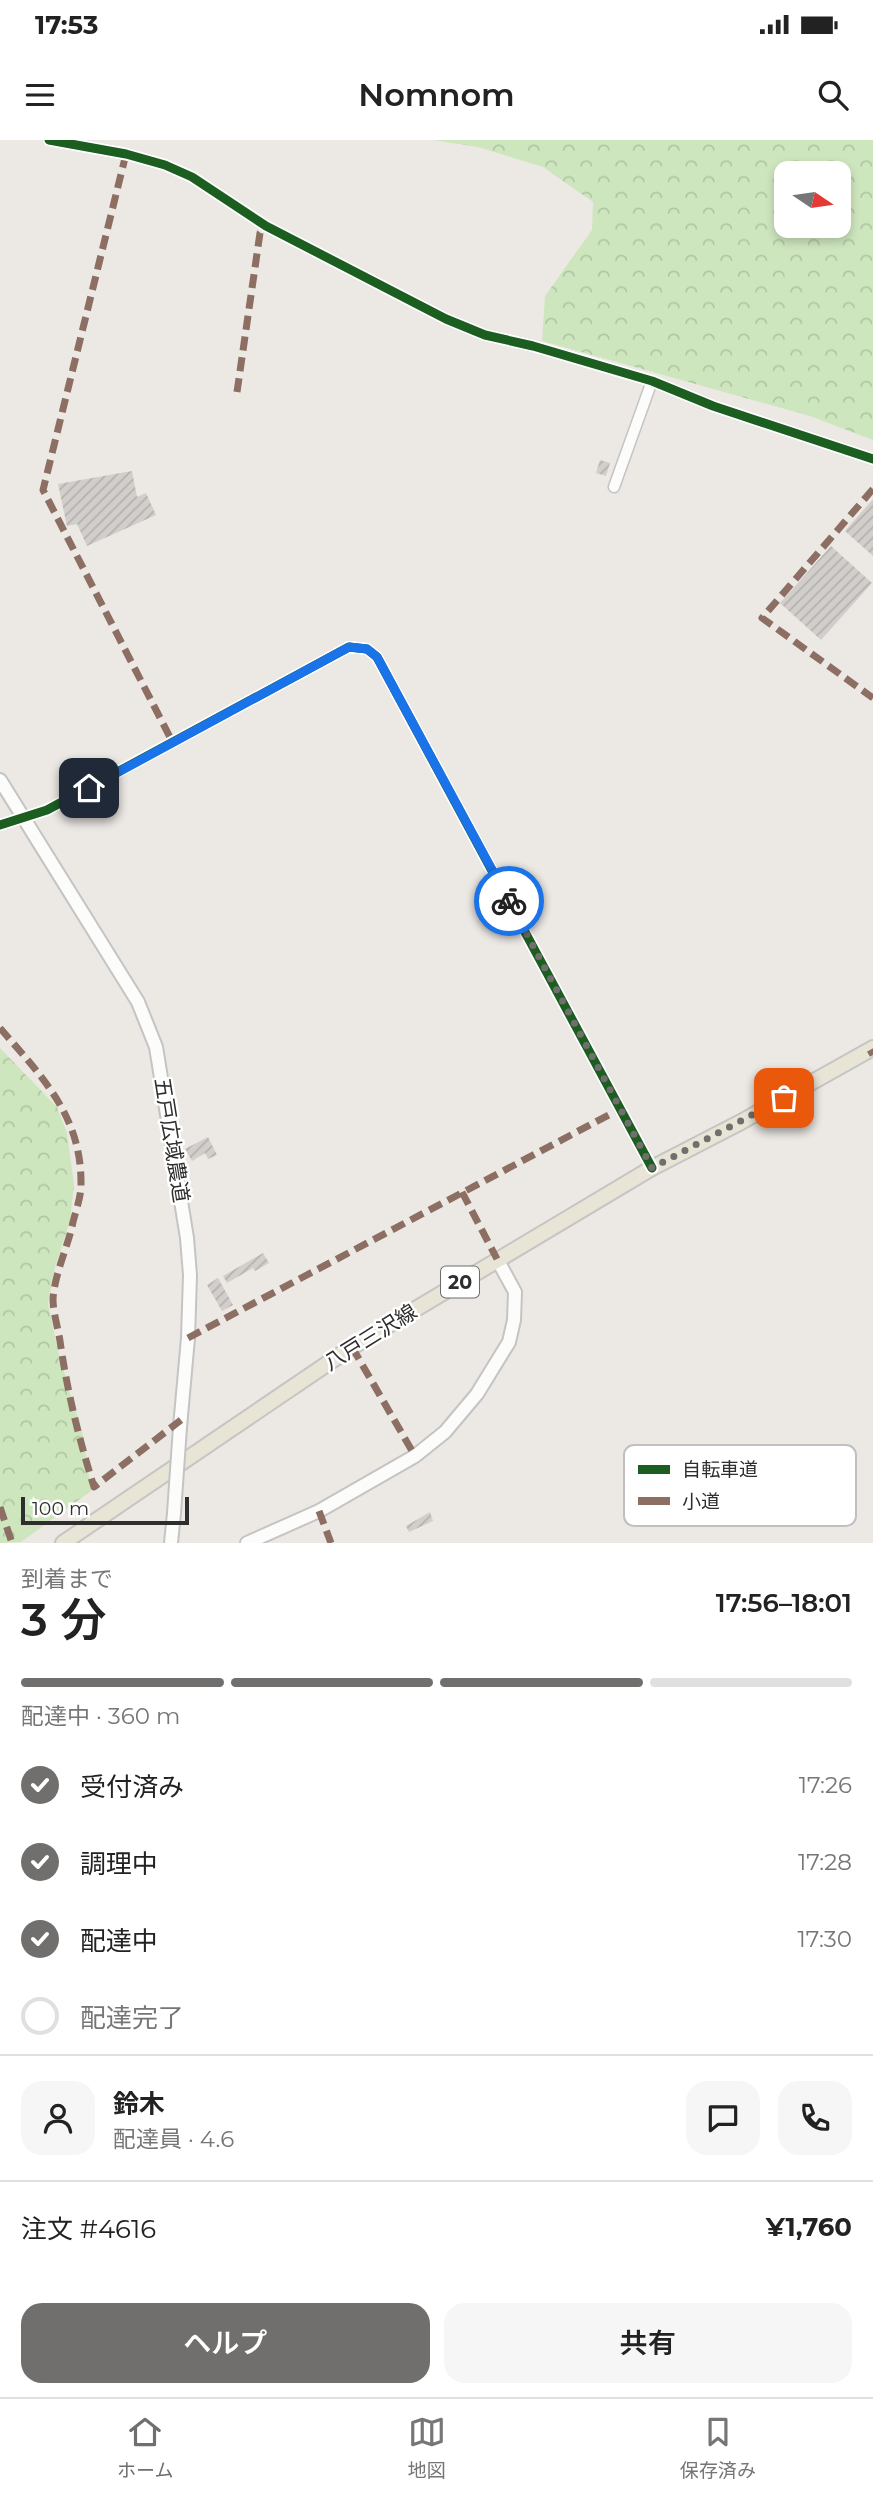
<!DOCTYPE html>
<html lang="ja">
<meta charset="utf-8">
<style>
body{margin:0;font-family:Montserrat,"Noto Sans JP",sans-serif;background:#f6f6f6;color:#222;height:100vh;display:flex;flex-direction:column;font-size:26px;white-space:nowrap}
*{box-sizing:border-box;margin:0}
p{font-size:23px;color:#767676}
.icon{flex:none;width:38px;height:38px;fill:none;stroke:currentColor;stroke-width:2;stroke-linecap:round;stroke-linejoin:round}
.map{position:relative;height:1403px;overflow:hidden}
.side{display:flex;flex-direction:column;background:#fff;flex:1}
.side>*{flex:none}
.needle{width:46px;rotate:103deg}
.controls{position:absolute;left:774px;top:21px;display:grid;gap:14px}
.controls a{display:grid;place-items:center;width:77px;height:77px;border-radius:14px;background:#fff;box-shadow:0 4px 10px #0003;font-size:35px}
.scale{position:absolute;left:21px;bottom:18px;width:168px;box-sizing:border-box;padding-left:7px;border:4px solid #2e2e2e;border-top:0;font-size:19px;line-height:24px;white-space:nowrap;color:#2e2e2e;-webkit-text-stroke:5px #fff;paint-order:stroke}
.pin{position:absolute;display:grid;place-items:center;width:60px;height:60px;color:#fff;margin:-30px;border-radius:14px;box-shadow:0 4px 10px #0006}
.courier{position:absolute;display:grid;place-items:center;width:70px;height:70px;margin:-35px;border:5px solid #1a73e8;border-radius:50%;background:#fff;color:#222;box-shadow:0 2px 9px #0007}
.overview em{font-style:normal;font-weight:600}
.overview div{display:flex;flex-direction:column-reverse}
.overview{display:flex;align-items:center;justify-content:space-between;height:119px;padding:0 21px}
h1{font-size:46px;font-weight:600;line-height:52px}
.bar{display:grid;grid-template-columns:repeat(4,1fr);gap:10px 7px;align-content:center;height:84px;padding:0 21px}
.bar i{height:9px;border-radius:5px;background:#e0e0e0}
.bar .current{background:#706f6e}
.bar p{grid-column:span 4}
.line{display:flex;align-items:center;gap:18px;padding:0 21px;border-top:2px solid #e0e0e0}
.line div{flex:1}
.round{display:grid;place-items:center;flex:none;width:74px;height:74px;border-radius:21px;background:#f6f6f6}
ol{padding:0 21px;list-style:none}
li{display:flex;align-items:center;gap:21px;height:77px}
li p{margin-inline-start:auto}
li .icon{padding:7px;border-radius:50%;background:#706f6e;color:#fff;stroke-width:4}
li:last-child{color:#767676}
li i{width:38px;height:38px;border:4px solid #e0e0e0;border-radius:50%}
.primary-button{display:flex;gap:14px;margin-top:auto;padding:14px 21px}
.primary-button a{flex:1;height:80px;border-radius:21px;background:#706f6e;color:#fff;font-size:28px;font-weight:600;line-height:80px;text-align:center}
.primary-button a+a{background:#f6f6f6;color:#222}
.status{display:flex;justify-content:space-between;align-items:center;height:49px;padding:0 35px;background:#fff;direction:ltr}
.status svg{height:19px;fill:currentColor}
header{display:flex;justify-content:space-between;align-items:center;height:91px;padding:0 21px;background:#fff;font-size:32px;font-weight:600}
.menu{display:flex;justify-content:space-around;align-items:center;height:98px;border-top:2px solid #e0e0e0;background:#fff;font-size:19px;color:#767676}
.menu a{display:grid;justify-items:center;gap:4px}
.menu .current{color:#706f6e}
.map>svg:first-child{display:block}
.forest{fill:url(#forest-crowns);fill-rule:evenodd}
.building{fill:url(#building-hatch)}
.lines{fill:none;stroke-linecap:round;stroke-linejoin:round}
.street-casing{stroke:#c5c4c5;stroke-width:13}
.secondary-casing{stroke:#c5c4c5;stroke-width:16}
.primary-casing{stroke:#c6c5c4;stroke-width:18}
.street{stroke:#fcfcfb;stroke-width:10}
.secondary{stroke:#fcfcfb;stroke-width:12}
.primary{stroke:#e8e4d6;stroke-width:14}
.secondary-bridge-casing{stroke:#c5c4c5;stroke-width:16;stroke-linecap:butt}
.secondary-bridge{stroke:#fcfcfb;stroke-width:12}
.quiet{stroke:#8d6e63;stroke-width:7;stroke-dasharray:14 7;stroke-linecap:butt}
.cycleway-casing{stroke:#fff;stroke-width:13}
.cycleway{stroke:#1b5e20;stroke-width:9}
.done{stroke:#706f6e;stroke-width:7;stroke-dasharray:0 12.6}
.route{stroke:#1a73e8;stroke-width:9}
.labels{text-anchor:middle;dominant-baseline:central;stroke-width:5;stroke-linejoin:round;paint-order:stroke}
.shield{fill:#fff;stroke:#6d6d6d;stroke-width:2}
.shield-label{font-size:19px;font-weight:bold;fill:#2e2e2e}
.street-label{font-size:21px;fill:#2e2e2e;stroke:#fff}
.key{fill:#fff;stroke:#c0c0c0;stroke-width:2}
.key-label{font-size:19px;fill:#2e2e2e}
</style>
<div class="status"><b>17:53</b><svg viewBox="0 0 49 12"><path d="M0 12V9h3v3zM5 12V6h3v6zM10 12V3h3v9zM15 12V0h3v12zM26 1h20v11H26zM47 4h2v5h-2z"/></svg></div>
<header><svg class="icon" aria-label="menu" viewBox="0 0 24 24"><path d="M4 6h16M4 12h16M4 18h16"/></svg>Nomnom<svg class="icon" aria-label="search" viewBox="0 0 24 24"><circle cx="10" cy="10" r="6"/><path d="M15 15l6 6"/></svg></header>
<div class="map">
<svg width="873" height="1403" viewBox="0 0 873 1403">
<defs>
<pattern id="forest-crowns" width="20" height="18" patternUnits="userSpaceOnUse" patternTransform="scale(1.75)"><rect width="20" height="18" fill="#cee6be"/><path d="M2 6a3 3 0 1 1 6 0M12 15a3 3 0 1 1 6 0" fill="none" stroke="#b1c6a4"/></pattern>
<pattern id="building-hatch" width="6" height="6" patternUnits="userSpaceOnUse" patternTransform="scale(1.75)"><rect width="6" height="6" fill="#d1cecb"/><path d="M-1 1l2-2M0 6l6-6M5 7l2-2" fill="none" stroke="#b4b1af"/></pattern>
</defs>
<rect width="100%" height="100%" fill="#ece8e4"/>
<path class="forest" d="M433,0H873V300L810,276L542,201L545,156L592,90L593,62L543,27L478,7ZM786,33H838V86H786Z
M0,908L57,967L67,993L74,1044L70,1081L55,1127L48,1163L58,1211L84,1299L91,1351L21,1402L0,1403Z"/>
<path class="building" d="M600,320L610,323L606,336L596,333Z
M132,331L137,357L146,353L156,375L87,406L77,384L67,386L58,344Z
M873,359V416L845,391Z
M831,406L872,443L821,500L780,463Z
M208,997L217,1015L208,1019L205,1013L192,1021L185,1009Z
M263,1113L269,1123L255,1131L249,1121Z
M249,1121L253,1128L227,1143L223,1136Z
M218,1138L233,1165L222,1171L207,1145Z
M430,1372L433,1381L409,1392L406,1386Z"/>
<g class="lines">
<g class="street-casing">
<path id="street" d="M49,0L126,14L165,25L192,37L266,86L446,179L485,195L533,206L652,241L713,266L873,319
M614,347L652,241
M0,685L47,670L349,507L367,509L377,517L652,1028"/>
</g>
<g class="secondary-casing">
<path id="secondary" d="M0,640L138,862L156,907L187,1098L190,1135L188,1198L180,1287
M171,1403L174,1373
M247,1403L319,1371L415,1316L445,1292L477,1254L509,1202L514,1180L515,1152L497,1119"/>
</g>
<g class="primary-casing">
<path id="primary" d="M63,1403L352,1207L652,1028L741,982L873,908"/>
</g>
<use href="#street" class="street"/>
<use href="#secondary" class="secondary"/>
<use href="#primary" class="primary"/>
<g class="secondary-bridge-casing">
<path id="secondary-bridge" d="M174,1373L180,1287"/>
</g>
<use href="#secondary-bridge" class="secondary-bridge"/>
<path class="quiet" d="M126,14L43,350L173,603
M237,252L260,93L266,86
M873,349L762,478L873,558
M0,888C42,937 82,976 81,1045C81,1057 76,1070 73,1082C68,1107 55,1132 53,1159C53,1172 58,1188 60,1201C67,1251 79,1299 94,1347L181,1280
M870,910L873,915
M462,1052L497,1119
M188,1198L620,969
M352,1207L415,1316
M0,1367L12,1403
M319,1371L331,1403"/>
<g class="cycleway-casing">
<path id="cycleway" d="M49,0L126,14L165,25L192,37L266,86L446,179L485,195L533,206L652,241L713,266L873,319
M0,685L47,670L349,507L367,509L377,517L652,1028"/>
</g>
<use href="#cycleway" class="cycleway"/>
</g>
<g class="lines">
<path class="done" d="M509,761L652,1028L784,958"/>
<path class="route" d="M89,648L349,507L367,509L377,517L509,761"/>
</g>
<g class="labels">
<rect class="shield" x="441" y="1126.5" width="38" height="31" rx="5"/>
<g class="shield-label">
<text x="460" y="1142">20</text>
</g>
<g class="street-label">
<text transform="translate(172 1000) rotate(81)">五戸広域農道</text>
<text transform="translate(370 1197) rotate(-32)">八戸三沢線</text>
</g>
</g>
<rect x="624" y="1305" width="232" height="81" rx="10" class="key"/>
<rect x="638" y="1325" width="32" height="9" fill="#1b5e20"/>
<rect x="638" y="1357" width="32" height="8" fill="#8d6e63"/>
<g class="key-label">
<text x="682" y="1336">自転車道</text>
<text x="682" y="1368">小道</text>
</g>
</svg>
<div class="controls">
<a><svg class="needle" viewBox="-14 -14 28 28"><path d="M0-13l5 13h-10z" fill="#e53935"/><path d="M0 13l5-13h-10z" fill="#767676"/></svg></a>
</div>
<div class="scale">100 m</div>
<div class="pin" style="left:784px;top:958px;background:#ea580c"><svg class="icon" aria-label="bag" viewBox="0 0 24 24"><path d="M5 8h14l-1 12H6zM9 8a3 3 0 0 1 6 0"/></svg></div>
<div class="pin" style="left:89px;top:648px;background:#1f2937"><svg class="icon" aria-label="home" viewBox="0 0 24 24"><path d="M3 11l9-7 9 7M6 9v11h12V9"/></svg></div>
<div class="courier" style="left:509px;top:761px"><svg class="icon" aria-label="bike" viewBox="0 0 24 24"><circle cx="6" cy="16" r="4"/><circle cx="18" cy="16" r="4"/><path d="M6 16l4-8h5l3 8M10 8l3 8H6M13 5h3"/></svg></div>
</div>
<section class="side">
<div class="overview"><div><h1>3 分</h1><p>到着まで</p></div><em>17:56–18:01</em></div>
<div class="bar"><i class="current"></i><i class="current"></i><i class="current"></i><i></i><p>配達中 · 360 m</p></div>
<ol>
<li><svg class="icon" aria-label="check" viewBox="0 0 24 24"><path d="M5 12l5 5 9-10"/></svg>受付済み<p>17:26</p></li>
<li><svg class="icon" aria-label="check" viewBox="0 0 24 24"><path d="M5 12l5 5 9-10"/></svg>調理中<p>17:28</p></li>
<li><svg class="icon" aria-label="check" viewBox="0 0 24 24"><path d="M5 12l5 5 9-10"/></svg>配達中<p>17:30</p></li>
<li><i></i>配達完了</li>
</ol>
<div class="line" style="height:126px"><a class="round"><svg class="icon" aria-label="person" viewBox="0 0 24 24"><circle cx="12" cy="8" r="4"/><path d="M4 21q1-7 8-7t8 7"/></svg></a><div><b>鈴木</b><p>配達員 · 4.6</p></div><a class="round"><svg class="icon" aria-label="chat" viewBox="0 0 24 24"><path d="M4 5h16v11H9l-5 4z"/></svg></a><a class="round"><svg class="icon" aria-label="phone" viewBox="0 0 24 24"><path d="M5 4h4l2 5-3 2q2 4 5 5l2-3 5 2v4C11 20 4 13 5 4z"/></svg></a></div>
<div class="line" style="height:91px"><div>注文 #4616</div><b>¥1,760</b></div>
<div class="primary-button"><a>ヘルプ</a><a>共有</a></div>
</section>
<nav class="menu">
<a class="current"><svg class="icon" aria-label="home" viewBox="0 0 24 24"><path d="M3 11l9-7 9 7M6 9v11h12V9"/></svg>ホーム</a>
<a><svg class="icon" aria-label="map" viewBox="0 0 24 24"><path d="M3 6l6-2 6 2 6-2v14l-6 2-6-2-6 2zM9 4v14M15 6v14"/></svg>地図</a>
<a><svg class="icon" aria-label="saved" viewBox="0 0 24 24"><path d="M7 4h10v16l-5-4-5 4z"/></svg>保存済み</a>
</nav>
